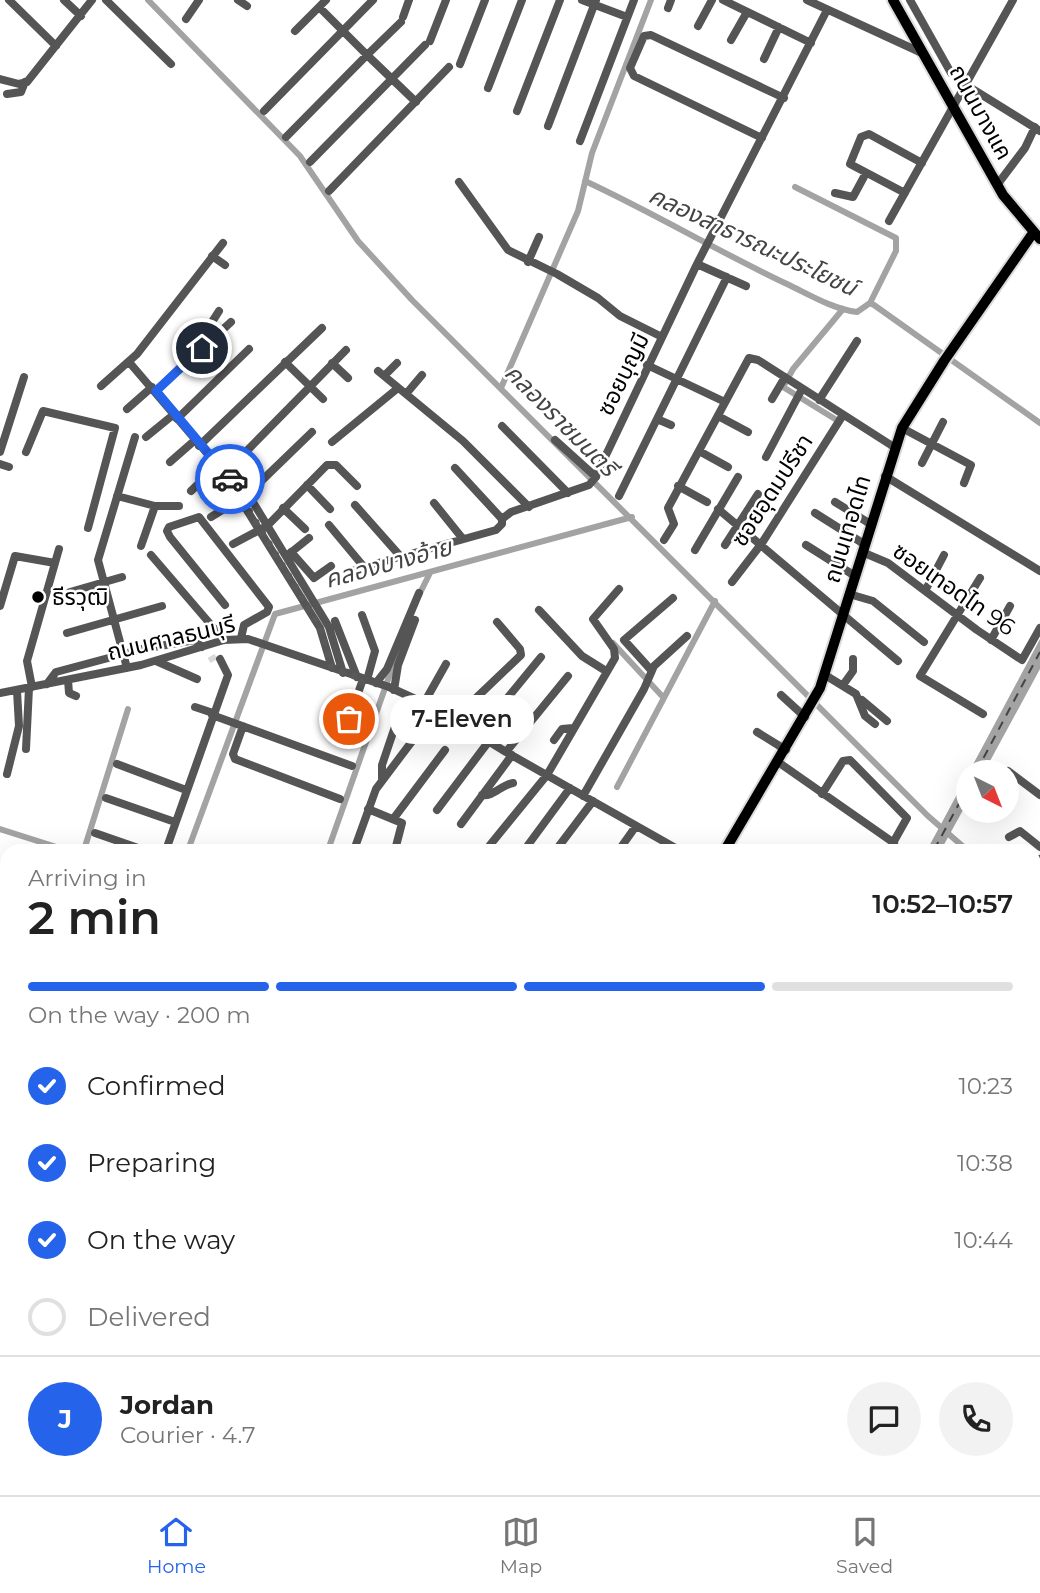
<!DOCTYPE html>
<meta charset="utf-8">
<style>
body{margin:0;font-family:Montserrat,"Noto Sans Thai",sans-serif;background:#f2f2f2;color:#222;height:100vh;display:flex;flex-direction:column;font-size:26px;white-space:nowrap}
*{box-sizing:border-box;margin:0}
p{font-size:23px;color:#767676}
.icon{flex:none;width:38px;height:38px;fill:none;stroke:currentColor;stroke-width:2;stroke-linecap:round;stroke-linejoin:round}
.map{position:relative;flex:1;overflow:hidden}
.panel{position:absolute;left:0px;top:844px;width:1041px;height:653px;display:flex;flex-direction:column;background:#fff;border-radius:21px 21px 0 0;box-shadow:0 7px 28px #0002}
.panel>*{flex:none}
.needle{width:46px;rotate:138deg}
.controls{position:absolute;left:956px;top:760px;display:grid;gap:14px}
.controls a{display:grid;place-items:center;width:63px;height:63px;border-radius:50%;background:#fff;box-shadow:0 7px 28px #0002;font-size:35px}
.pin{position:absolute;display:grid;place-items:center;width:60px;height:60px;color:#fff;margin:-30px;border:4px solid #fff;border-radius:50%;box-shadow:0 2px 7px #0007}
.courier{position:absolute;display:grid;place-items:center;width:70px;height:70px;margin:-35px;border:5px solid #2563eb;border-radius:50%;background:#fff;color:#222;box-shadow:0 2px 9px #0007}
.bubble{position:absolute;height:49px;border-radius:24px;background:#fff;box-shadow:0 7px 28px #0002;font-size:23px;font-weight:600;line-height:49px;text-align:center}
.overview em{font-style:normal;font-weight:600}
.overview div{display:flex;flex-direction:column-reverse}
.overview{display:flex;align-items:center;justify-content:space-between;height:119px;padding:0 28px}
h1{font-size:46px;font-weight:600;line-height:52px}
.bar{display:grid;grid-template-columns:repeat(4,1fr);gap:10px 7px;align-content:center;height:84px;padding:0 28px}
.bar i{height:9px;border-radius:5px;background:#e0e0e0}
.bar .active{background:#2563eb}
.bar p{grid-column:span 4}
.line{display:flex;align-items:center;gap:18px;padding:0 28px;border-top:2px solid #e0e0e0}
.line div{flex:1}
.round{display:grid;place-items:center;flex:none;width:74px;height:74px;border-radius:37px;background:#f2f2f2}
ol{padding:0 28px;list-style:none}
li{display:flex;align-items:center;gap:21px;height:77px}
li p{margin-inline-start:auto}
li .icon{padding:7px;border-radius:50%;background:#2563eb;color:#fff;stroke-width:4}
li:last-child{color:#767676}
li i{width:38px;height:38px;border:4px solid #e0e0e0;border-radius:50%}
.tabs{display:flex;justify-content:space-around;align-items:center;height:98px;border-top:2px solid #e0e0e0;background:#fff;font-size:19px;color:#767676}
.tabs a{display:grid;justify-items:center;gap:4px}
.tabs .active{color:#2563eb}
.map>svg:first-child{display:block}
.water{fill:#a3a3a3}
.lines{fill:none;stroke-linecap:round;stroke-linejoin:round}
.canal{stroke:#a3a3a3;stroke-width:6}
.ferry{stroke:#444;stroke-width:2;stroke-dasharray:9 7;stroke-linecap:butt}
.minor-tunnel{stroke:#d9d9d9;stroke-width:8;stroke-dasharray:8 4;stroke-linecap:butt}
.major-casing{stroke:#dbdbdb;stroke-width:14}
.minor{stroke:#555;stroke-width:8}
.major{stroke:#000;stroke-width:10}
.rail{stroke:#000;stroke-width:2;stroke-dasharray:10 3.5 2 3.5;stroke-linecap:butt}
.done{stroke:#595959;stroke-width:7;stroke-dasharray:0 12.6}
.route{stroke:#2563eb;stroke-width:9}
.poi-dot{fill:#000;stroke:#fff;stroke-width:2.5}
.labels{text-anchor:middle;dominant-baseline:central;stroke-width:5;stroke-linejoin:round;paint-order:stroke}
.street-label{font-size:23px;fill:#000;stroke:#fff}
.poi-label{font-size:23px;fill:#000;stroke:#fff;text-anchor:start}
.water-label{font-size:24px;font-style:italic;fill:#444;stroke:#fff}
</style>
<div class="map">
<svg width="1040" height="1495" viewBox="0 0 1040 1495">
<rect width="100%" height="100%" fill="#fff"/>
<path class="water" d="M1040,639V669L984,772H969Z
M968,774V801L941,850H927Z"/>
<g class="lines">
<path class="canal" d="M148,0L300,156L358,241L412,300L928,816L967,850
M585,181C654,213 719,252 787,284C810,295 833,309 857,312L870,303L874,305L1040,423
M795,187L896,238V251L870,303
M501,388L578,211L592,153L651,0
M835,419L783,387L793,369L843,309
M419,595L430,573
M613,643L662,696
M617,787L715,601
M0,829L66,850
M84,850L128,709
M188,850L275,614L632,517
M328,850L397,654
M1034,920L1040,926
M0,948L7,945
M0,956L7,982
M0,1220L7,1248
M0,1352L7,1348
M0,1436L7,1454
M20,1489L22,1495
M113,1489L115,1495
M161,1489L163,1495
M321,1489L325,1495
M776,1489L781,1495"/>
<path class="ferry" d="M976,772L1040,652
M934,850L968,787
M589,1495L592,1489"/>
<path class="minor-tunnel" d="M211,656L214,661"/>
<g class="major-casing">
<path id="major" d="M893,0L1003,195L1040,239
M725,850L820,688L902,428L944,361L1033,233
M1034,1437L1040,1431
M1034,1460L1040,1454
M382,1495V1489
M980,1495L985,1489
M1001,1495L1007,1489"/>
</g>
<path class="minor" d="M9,0L56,46
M64,0L81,16
M106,0L171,64
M238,0L247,6
M326,0L319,7L367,55L401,22
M582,0L627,17
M723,0L811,43
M807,0L922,53
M910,0L951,73
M668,8L671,0
M403,17L409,0
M186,19L199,0
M698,26L712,0
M295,31L319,7
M731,40L747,12
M430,41L446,0
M764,59L779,27
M460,64L485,0
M0,79L19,84L27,82L92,0
M966,85L1040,131
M488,88L522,0
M7,94L21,92L25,82
M264,111L373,0
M517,111L560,0
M548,126L596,0
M286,137L367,55L416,102
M762,138L634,76L630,68L644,36L651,35L784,98
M580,141L634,0
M310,162L425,45
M459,182L508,250L557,274L598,298L620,316L662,337
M997,185L1025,148L1035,127
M329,191L449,67
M835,193L853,197L866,173
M905,193L850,164L861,137L869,134L922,163
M889,221L1013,0
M212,256L225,265
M528,262L539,237
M697,264L746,286
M197,353L231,322
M129,362L235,486L240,499L320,628L332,668
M285,362L323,399
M332,363L348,378
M647,365L725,402
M378,371L463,441L529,507
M384,376L397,363
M101,386L137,354L223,243
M156,391L187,361L219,311
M406,394L422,375
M772,399L785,377
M819,400L857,341
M127,409L152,387
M718,416L748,432
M177,419L249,349
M657,419L671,425
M502,426L568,493
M902,428L971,465L964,483
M146,437L173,415
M555,440L596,477
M332,442L398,388
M199,446L322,328
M699,451L728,467
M0,452L24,377
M26,452L43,411L115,428L88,528
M766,457L802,389
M170,462L194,441
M922,463L943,422
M0,464L9,467
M455,468L502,519
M225,473L346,350
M885,476L1040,571
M307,485L330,509
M235,486L248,494L329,627L343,673
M678,486L707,502
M191,491L218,465
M248,494L312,432
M117,496L155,506H179
M619,496L727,277
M835,502L872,525
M434,503L463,539
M355,505L401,557
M283,508L305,529
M718,509L898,661
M815,513L864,544
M211,517L240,499
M329,525L364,567L496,530L502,524V519L511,512L589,485L595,478L697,264L827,10
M664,540L674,524L668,508L749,358L758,360L894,447
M233,544L267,526L327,465H336L357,486
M725,545L758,494
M806,545L855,576
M141,546L155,506
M695,550L738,477
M291,552L314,578L331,566
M862,552L888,563L977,630L1022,660L1040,628
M289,554L309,538
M151,555L224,640
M350,572L364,567
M980,578L920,676L983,714
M732,582L762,543L843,415
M925,591L944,555
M70,592L122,577
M849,594L873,601L924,642
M225,605L170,537L167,531L169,527L199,517L269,607L267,612L244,625L241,638
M0,606L15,556L55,563
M539,610L582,656L606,671
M362,615L375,651L367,680
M335,621L357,677
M67,633L162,606
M991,640L1010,606
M156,661L197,679
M127,668L98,560L135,437
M651,670L624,640L673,598
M825,675L856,694L865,716L875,724
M68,680L69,693L76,696
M376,683L387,669L419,593
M47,684L56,672L142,649L195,640L202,647
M843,685L853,671V659
M32,687L27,661L59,549
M394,690L398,665L415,620
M0,693L141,665L224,640L248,639L389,687L433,707L506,752L679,850
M781,695L805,717
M862,700L887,721
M424,703L446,664
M195,707L213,713
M212,715L352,766
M453,720L521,655L520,649L497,622
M243,726L233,754L235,759L340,799
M757,732L786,750
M477,735L541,657
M342,739L363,679
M414,739V727L427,704
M554,740L562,729L573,728
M26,749L29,688
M506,752L568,676
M778,762L894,843
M117,764L186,790
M1008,771L1040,795
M7,774L19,726L17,691
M382,778V765L401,709
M822,794L843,761L850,760L907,818L889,850
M482,795C493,797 501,785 513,783
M583,796L644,689L654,666L687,636
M106,798L175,822
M368,809L402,823L395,850
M437,810L489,741
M394,818L445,750
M461,824L512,755
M95,833L144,850
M1009,837L1020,831L1040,847
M490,845L547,775L615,658L614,649L593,619L619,589
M528,845L570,788
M166,850L228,675L220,659
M354,850L376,789L419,732L433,707
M556,850L593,801
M619,850L636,826
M1034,865L1040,859
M5,967L7,966
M0,987L7,994
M0,1025L7,1023
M0,1068L7,1066
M0,1108L7,1107
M0,1148L7,1147
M1034,1222L1038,1219L1040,1222
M1034,1250L1040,1245
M0,1251L7,1250
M0,1263L4,1267L0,1273
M1034,1273L1040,1269
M1034,1315L1039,1322
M0,1336L7,1335
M1034,1400L1040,1408
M367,1489L371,1495
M458,1489L462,1495
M708,1489L713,1495
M728,1489L733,1495
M742,1489L746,1495
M854,1489L857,1495
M884,1489L889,1495"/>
<use href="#major" class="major"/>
<path class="rail" d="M1034,1453L1040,1446
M998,1495L1003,1489"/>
</g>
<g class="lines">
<path class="done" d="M230,479L320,628L332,668L363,679L349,719"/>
<path class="route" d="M202,348L156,391L230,479"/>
</g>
<circle class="poi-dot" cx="38" cy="597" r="7"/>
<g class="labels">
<g class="street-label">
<text transform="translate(981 112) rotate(61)">ถนนบางแค</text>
<text transform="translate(623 374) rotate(-64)">ซอยบุญมี</text>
<text transform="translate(772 490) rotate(-57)">ซอยอุดมปรีชา</text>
<text transform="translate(847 529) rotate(-73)">ถนนเทอดไท</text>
<text transform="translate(954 589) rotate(35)">ซอยเทอดไท 96</text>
<text transform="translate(171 638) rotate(-13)">ถนนศาลธนบุรี</text>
</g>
<g class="poi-label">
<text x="52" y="597">ธีรวุฒิ</text>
</g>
<g class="water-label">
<text transform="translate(753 241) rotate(25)">คลองสาธารณะประโยชน์</text>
<text transform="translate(561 420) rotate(45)">คลองราชมนตรี</text>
<text transform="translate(388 563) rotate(-15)">คลองบางอ้าย</text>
</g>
</g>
</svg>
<div class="controls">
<a><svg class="needle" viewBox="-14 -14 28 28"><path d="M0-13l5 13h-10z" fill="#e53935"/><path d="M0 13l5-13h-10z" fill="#767676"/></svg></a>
</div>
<div class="pin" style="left:349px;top:719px;background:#ea580c"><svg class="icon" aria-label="bag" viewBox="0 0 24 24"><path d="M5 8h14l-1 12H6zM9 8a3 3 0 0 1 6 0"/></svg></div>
<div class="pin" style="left:202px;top:348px;background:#1f2937"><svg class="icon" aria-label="home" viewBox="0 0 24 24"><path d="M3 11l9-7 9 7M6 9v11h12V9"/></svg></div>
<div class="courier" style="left:230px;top:479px"><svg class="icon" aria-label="car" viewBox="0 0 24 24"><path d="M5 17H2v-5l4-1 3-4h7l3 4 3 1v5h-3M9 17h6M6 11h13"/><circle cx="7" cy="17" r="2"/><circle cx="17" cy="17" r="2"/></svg></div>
<div class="bubble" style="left:390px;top:695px;width:144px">7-Eleven</div>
<section class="panel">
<div class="overview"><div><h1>2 min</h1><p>Arriving in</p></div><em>10:52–10:57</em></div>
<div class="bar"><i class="active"></i><i class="active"></i><i class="active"></i><i></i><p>On the way · 200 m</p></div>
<ol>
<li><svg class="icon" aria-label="check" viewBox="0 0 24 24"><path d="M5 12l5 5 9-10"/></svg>Confirmed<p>10:23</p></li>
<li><svg class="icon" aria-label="check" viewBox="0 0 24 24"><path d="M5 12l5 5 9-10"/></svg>Preparing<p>10:38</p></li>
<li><svg class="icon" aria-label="check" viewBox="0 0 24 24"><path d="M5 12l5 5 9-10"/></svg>On the way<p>10:44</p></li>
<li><i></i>Delivered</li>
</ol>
<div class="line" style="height:126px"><b class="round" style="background:#2563eb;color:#fff">J</b><div><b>Jordan</b><p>Courier · 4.7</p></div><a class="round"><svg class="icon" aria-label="chat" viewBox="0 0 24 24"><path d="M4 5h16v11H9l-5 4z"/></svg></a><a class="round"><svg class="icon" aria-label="phone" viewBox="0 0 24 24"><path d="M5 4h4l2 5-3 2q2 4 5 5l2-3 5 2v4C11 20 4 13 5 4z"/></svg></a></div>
</section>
</div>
<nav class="tabs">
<a class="active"><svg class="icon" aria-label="home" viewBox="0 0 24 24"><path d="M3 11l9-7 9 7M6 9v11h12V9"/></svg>Home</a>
<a><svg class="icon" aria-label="map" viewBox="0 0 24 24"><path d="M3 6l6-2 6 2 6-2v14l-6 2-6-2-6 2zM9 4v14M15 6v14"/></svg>Map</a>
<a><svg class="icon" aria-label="saved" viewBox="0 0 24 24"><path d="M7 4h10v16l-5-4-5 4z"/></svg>Saved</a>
</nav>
